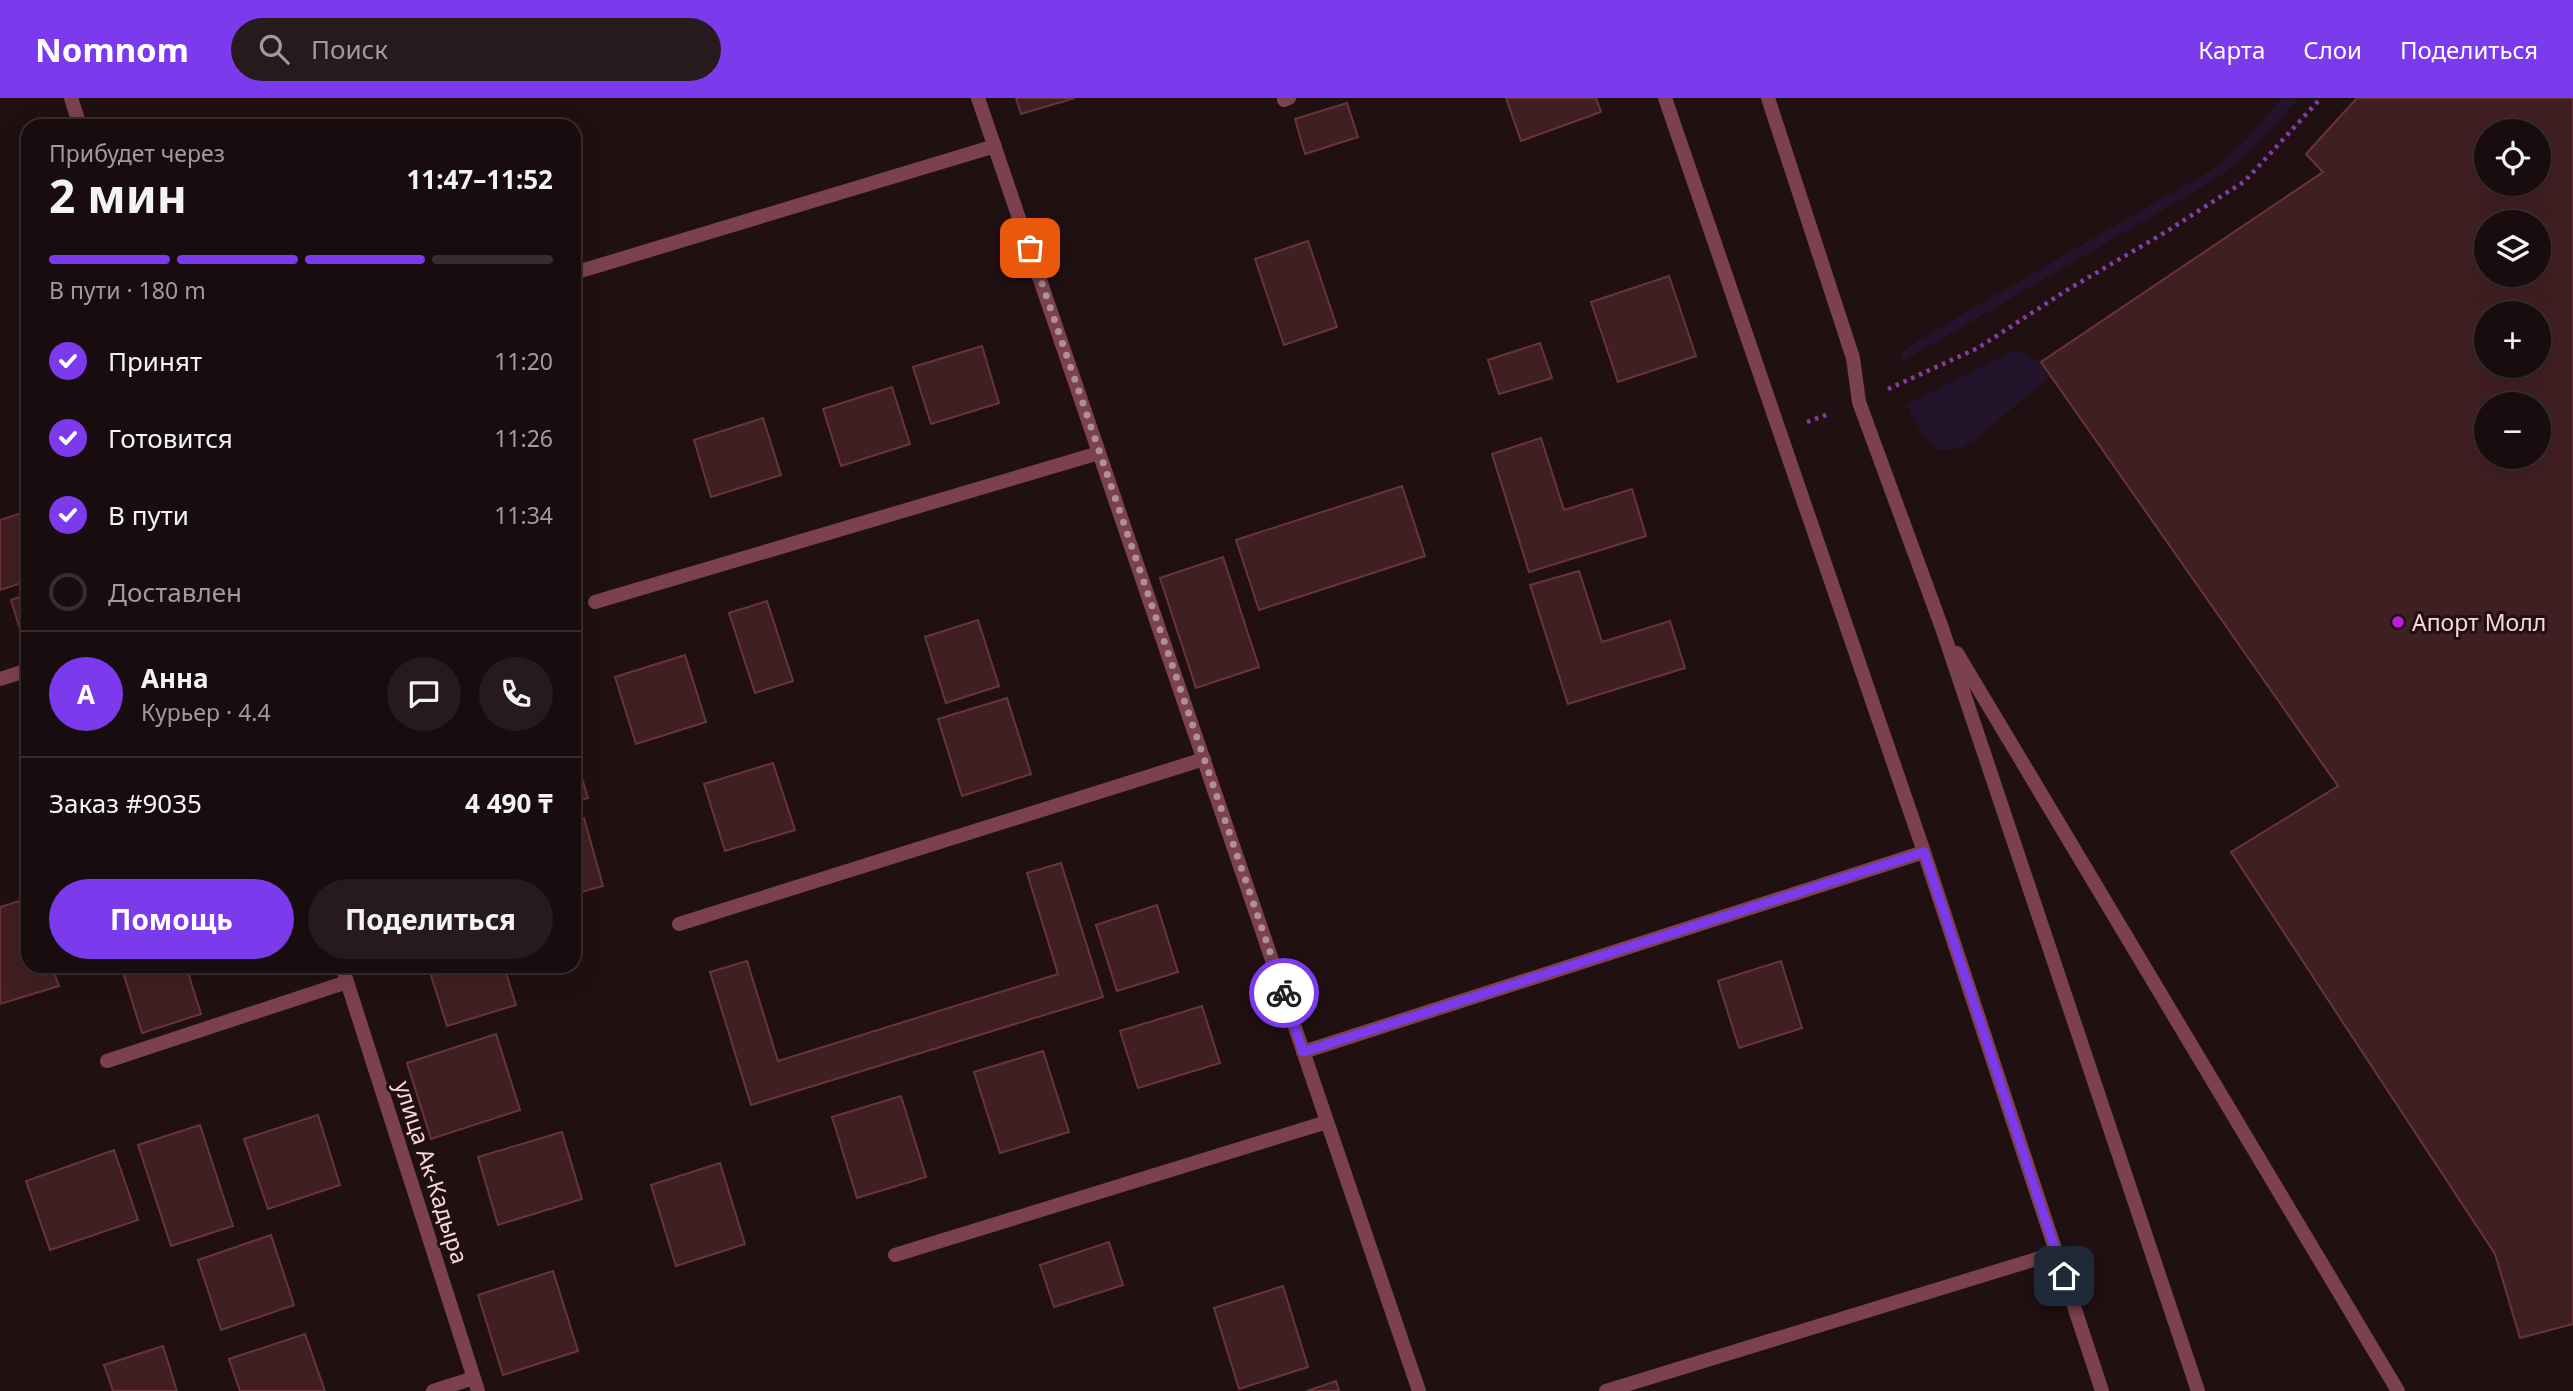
<!DOCTYPE html>
<html lang="ru">
<meta charset="utf-8">
<style>
body{margin:0;font-family:"Noto Sans",sans-serif;background:#261a1c;color:#f1f3f6;height:100vh;display:flex;flex-direction:column;font-size:26px;white-space:nowrap}
*{box-sizing:border-box;margin:0}
p{font-size:23px;color:#9f9b9e}
.icon{flex:none;width:38px;height:38px;fill:none;stroke:currentColor;stroke-width:2;stroke-linecap:round;stroke-linejoin:round}
.map{position:relative;flex:1;overflow:hidden}
.drawer{position:absolute;left:21px;top:21px;width:560px;height:854px;display:flex;flex-direction:column;background:#190c0e;border-radius:21px;box-shadow:0 7px 28px #0002,0 0 0 2px #372c2e}
.drawer>*{flex:none}
.buttons{position:absolute;left:2474px;top:21px;display:grid;gap:14px}
.buttons a{display:grid;place-items:center;width:77px;height:77px;border-radius:50%;background:#190c0e;box-shadow:0 7px 28px #0002,0 0 0 2px #372c2e;font-size:35px}
.pin{position:absolute;display:grid;place-items:center;width:60px;height:60px;color:#fff;margin:-30px;border-radius:14px;box-shadow:0 4px 10px #0006}
.courier{position:absolute;display:grid;place-items:center;width:70px;height:70px;margin:-35px;border:5px solid #7c3aed;border-radius:50%;background:#fff;color:#222;box-shadow:0 2px 9px #0007}
.headline em{font-style:normal;font-weight:700}
.headline div{display:flex;flex-direction:column-reverse}
.headline{display:flex;align-items:center;justify-content:space-between;height:119px;padding:0 28px}
h1{font-size:46px;font-weight:700;line-height:52px}
.bar{display:grid;grid-template-columns:repeat(4,1fr);gap:10px 7px;align-content:center;height:84px;padding:0 28px}
.bar i{height:9px;border-radius:5px;background:#372c2e}
.bar .active{background:#7c3aed}
.bar p{grid-column:span 4}
.line{display:flex;align-items:center;gap:18px;padding:0 28px;border-top:2px solid #372c2e}
.line div{flex:1}
.round{display:grid;place-items:center;flex:none;width:74px;height:74px;border-radius:37px;background:#261a1c}
ol{padding:0 28px;list-style:none}
li{display:flex;align-items:center;gap:21px;height:77px}
li p{margin-inline-start:auto}
li .icon{padding:7px;border-radius:50%;background:#7c3aed;color:#fff;stroke-width:4}
li:last-child{color:#9f9b9e}
li i{width:38px;height:38px;border:4px solid #372c2e;border-radius:50%}
.cta{display:flex;gap:14px;margin-top:auto;padding:14px 28px}
.cta a{flex:1;height:80px;border-radius:42px;background:#7c3aed;color:#fff;font-size:28px;font-weight:700;line-height:80px;text-align:center}
.cta a+a{background:#261a1c;color:#f1f3f6}
header{display:flex;align-items:center;gap:42px;box-sizing:border-box;height:98px;padding:0 35px;background:#7c3aed;color:#fff}
header strong{font-size:33px}
nav{display:flex;gap:38px;margin-inline-start:auto;font-size:24px}
.search{width:490px;height:63px;background:#261a1c;display:flex;align-items:center;gap:18px;box-sizing:border-box;padding:0 24px;border-radius:38px;color:#9f9b9e;font-size:26px}
.map>svg:first-child{display:block}
.green{fill:#23142b}
.building{fill:#401f22;stroke:#693438;stroke-width:2;fill-rule:evenodd}
.lines{fill:none;stroke-linecap:round;stroke-linejoin:round}
.path{stroke:#823da7;stroke-width:4.5;stroke-dasharray:3.5 5;stroke-linecap:butt}
.service{stroke:#7b414f;stroke-width:14}
.minor{stroke:#7b414f;stroke-width:14}
.done{stroke:#ae9195;stroke-width:7;stroke-dasharray:0 12.6}
.route{stroke:#7c3aed;stroke-width:9}
.poi-dot{fill:#bc1be0;stroke:#211012;stroke-width:2.5}
.labels{text-anchor:middle;dominant-baseline:central;stroke-width:6;stroke-linejoin:round;paint-order:stroke}
.poi-label{font-size:23px;fill:#fad6dc;stroke:#211012;text-anchor:start}
.street-label{font-size:23px;fill:#fad6dc;stroke:#211012}
</style>
<header>
<strong>Nomnom</strong>
<div class="search"><svg class="icon" aria-label="search" viewBox="0 0 24 24"><circle cx="10" cy="10" r="6"/><path d="M15 15l6 6"/></svg>Поиск</div>
<nav><a>Карта</a><a>Слои</a><a>Поделиться</a></nav>
</header>
<div class="map">
<svg width="2573" height="1293" viewBox="0 0 2573 1293">
<rect width="100%" height="100%" fill="#211012"/>
<path class="green" d="M2282,0H2298C2274,31 2248,58 2216,81L1898,266L1904,253L1920,241L2216,69L2246,42Z
M2017,252L2041,264L2051,278L1974,342L1958,351L1939,352L1925,341L1906,306Z"/>
<path class="building" d="M1016,0H1075L1021,16Z
M1506,0H1596L1601,14L1521,43Z
M2357,0H2573V1226L2520,1240L2495,1156L2231,754L2338,688L2041,264L2323,74L2306,56ZM2487,33H2539V86H2487ZM2487,124H2539V177H2487ZM2487,215H2539V268H2487ZM2487,306H2539V359H2487Z
M1347,5L1358,39L1305,56L1295,21Z
M1308,143L1337,229L1284,247L1255,161Z
M1669,178L1696,258L1618,284L1591,204Z
M1540,245L1552,280L1499,296L1488,262Z
M982,248L999,305L931,326L913,269Z
M892,289L910,346L841,368L823,311Z
M763,320L781,377L711,399L694,342Z
M1541,340L1564,412L1632,391L1646,438L1529,474L1492,356Z
M1402,388L1425,458L1259,512L1236,442Z
M28,413V483L0,492V422Z
M1223,459L1259,569L1196,590L1160,480Z
M1579,473L1602,544L1670,523L1685,570L1568,606L1530,487Z
M28,496V557L11,502Z
M767,503L793,583L755,595L729,515Z
M978,522L999,588L946,605L925,539Z
M685,557L706,624L636,646L615,579Z
M1007,600L1031,676L962,698L938,621Z
M574,654L588,700L574,704Z
M773,665L795,732L725,753L704,686Z
M584,720L603,788L574,796V723Z
M1061,765L1103,899L751,1007L710,874L747,863L778,963L1058,876L1027,775Z
M28,800V868H52L59,888L0,906V809Z
M1157,807L1178,874L1117,893L1096,827Z
M1781,863L1802,930L1739,950L1718,883Z
M130,868H186L201,916L142,935L122,871Z
M428,868H504L516,907L447,928Z
M1202,908L1220,965L1138,990L1120,933Z
M496,936L520,1012L431,1041L407,965Z
M1043,953L1069,1034L1000,1055L974,974Z
M901,998L926,1079L857,1100L832,1019Z
M318,1017L340,1087L268,1111L244,1041Z
M200,1027L233,1128L171,1148L138,1047Z
M562,1034L582,1101L498,1127L478,1059Z
M114,1052L138,1122L50,1152L26,1083Z
M720,1065L745,1146L676,1168L651,1087Z
M271,1137L294,1207L221,1232L198,1162Z
M1109,1144L1123,1187L1054,1209L1040,1167Z
M553,1173L578,1253L503,1277L478,1197Z
M1283,1188L1308,1269L1239,1291L1214,1210Z
M305,1236L325,1293H240L229,1261Z
M163,1248L177,1293H113L104,1267Z
M1336,1283L1339,1293H1307Z"/>
<g class="lines">
<path class="path" d="M1888,291L1978,250L2067,192L2164,135L2245,83L2321,0
M1807,324L1831,315"/>
<path class="service" d="M1768,0L1853,260L1859,304L1942,530L2198,1293
M1957,555L2398,1293"/>
<path class="minor" d="M71,0L80,28
M978,0L1419,1293
M1665,0L1924,754L2102,1293
M1284,2L1289,0
M574,175L995,48
M595,504L1099,355
M0,581L28,572
M679,826L1204,661
M342,868L478,1293
M1303,954L1924,754
M107,963L347,884
M895,1157L1327,1024
M433,1293L474,1280
M1606,1293L2056,1155"/>
</g>
<g class="lines">
<path class="done" d="M1030,150L1284,895"/>
<path class="route" d="M1284,895L1303,954L1924,754L2064,1178"/>
</g>
<circle class="poi-dot" cx="2398" cy="524" r="7"/>
<g class="labels">
<g class="poi-label">
<text x="2412" y="524">Апорт Молл</text>
</g>
<g class="street-label">
<text transform="translate(432 1074) rotate(72)">улица Ак-Кадыра</text>
</g>
</g>
</svg>
<div class="buttons">
<a><svg class="icon" aria-label="locate" viewBox="0 0 24 24"><circle cx="12" cy="12" r="6"/><path d="M12 2v4M12 18v4M2 12h4M18 12h4"/></svg></a>
<a><svg class="icon" aria-label="layers" viewBox="0 0 24 24"><path d="M12 4l9 5-9 5-9-5zM3 14l9 5 9-5"/></svg></a>
<a>+</a>
<a>−</a>
</div>
<div class="pin" style="left:1030px;top:150px;background:#ea580c"><svg class="icon" aria-label="bag" viewBox="0 0 24 24"><path d="M5 8h14l-1 12H6zM9 8a3 3 0 0 1 6 0"/></svg></div>
<div class="pin" style="left:2064px;top:1178px;background:#1f2937"><svg class="icon" aria-label="home" viewBox="0 0 24 24"><path d="M3 11l9-7 9 7M6 9v11h12V9"/></svg></div>
<div class="courier" style="left:1284px;top:895px"><svg class="icon" aria-label="bike" viewBox="0 0 24 24"><circle cx="6" cy="16" r="4"/><circle cx="18" cy="16" r="4"/><path d="M6 16l4-8h5l3 8M10 8l3 8H6M13 5h3"/></svg></div>
<section class="drawer">
<div class="headline"><div><h1>2 мин</h1><p>Прибудет через</p></div><em>11:47–11:52</em></div>
<div class="bar"><i class="active"></i><i class="active"></i><i class="active"></i><i></i><p>В пути · 180 m</p></div>
<ol>
<li><svg class="icon" aria-label="check" viewBox="0 0 24 24"><path d="M5 12l5 5 9-10"/></svg>Принят<p>11:20</p></li>
<li><svg class="icon" aria-label="check" viewBox="0 0 24 24"><path d="M5 12l5 5 9-10"/></svg>Готовится<p>11:26</p></li>
<li><svg class="icon" aria-label="check" viewBox="0 0 24 24"><path d="M5 12l5 5 9-10"/></svg>В пути<p>11:34</p></li>
<li><i></i>Доставлен</li>
</ol>
<div class="line" style="height:126px"><b class="round" style="background:#7c3aed;color:#fff">А</b><div><b>Анна</b><p>Курьер · 4.4</p></div><a class="round"><svg class="icon" aria-label="chat" viewBox="0 0 24 24"><path d="M4 5h16v11H9l-5 4z"/></svg></a><a class="round"><svg class="icon" aria-label="phone" viewBox="0 0 24 24"><path d="M5 4h4l2 5-3 2q2 4 5 5l2-3 5 2v4C11 20 4 13 5 4z"/></svg></a></div>
<div class="line" style="height:91px"><div>Заказ #9035</div><b>4 490 ₸</b></div>
<div class="cta"><a>Помощь</a><a>Поделиться</a></div>
</section>
</div>
